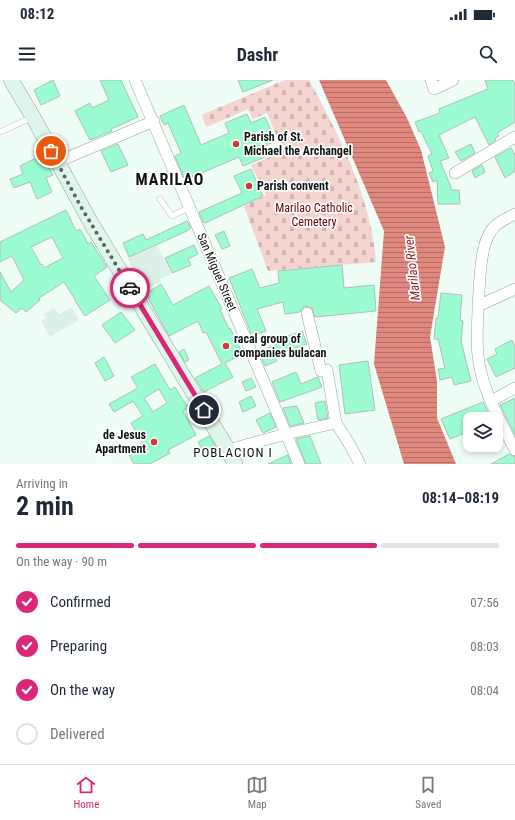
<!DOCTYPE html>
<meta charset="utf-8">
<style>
body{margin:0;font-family:"Roboto Condensed",sans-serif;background:#f2f2f3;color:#1f2937;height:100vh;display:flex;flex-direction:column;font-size:15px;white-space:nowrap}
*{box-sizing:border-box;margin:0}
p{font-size:13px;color:#747a83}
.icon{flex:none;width:22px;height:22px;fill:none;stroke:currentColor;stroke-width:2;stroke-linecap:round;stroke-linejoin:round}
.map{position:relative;height:384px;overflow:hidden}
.side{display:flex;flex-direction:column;background:#fff;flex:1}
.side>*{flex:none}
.buttons{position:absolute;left:463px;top:332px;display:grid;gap:8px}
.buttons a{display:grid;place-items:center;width:40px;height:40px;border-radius:8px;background:#fff;box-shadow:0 2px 6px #0003;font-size:20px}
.pin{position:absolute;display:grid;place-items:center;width:34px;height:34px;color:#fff;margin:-17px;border:2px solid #fff;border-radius:50%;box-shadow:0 1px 4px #0007}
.courier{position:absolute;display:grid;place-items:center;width:40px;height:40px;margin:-20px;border:3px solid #db2777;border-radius:50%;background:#fff;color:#222;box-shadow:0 1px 5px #0007}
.summary em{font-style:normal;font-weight:700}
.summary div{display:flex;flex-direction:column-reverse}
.summary{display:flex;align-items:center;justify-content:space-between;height:68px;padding:0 16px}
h1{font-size:26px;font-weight:700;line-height:30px}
.bar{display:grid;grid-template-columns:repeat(4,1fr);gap:6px 4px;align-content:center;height:48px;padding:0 16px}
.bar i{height:5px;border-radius:3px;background:#e0e1e3}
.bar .selected{background:#db2777}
.bar p{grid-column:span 4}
ol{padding:0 16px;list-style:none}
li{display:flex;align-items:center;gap:12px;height:44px}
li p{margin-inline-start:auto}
li .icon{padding:4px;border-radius:50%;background:#db2777;color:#fff;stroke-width:4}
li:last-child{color:#747a83}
li i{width:22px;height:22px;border:2px solid #e0e1e3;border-radius:50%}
.status{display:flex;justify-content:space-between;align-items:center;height:28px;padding:0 20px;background:#fff;direction:ltr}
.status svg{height:11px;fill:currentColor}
header{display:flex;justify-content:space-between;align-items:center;height:52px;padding:0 16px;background:#fff;font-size:18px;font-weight:700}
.dock{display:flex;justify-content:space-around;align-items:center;height:56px;border-top:1px solid #e0e1e3;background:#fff;font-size:11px;color:#747a83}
.dock a{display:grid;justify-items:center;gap:2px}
.dock .selected{color:#db2777}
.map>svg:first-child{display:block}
.built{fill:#dbf1e7}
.cemetery{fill:url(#cemetery-stones)}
.water{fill:url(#water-rules)}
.building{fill:#9bfcd1;stroke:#b0beb7;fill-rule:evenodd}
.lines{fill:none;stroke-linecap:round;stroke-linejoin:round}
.service-casing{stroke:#95a39c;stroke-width:6}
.minor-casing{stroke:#95a39c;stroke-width:12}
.secondary-casing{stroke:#95a39c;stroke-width:16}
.service{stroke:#fff;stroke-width:5.5}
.minor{stroke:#fff;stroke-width:11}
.secondary{stroke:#ddf5ea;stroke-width:15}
.done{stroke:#5c6661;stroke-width:4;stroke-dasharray:0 7.2}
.route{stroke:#db2777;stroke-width:5}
.poi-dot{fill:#ca3c33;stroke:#fff;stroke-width:1.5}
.labels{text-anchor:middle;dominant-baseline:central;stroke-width:3.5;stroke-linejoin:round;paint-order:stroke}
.poi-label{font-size:12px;font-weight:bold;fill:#0e1411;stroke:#fff;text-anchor:start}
.park-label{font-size:12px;fill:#6f0004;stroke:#fff}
.street-label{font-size:12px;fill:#0e1411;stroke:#fff}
.water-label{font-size:13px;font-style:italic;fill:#871f1a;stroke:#fff}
.neighbourhood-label{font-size:13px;letter-spacing:1px;fill:#0e1411;stroke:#fff}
.district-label{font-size:16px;font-weight:bold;letter-spacing:1px;fill:#0e1411;stroke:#fff}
</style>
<div class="status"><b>08:12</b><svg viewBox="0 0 49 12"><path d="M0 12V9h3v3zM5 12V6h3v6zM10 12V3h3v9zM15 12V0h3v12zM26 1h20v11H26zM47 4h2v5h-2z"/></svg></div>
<header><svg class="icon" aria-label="menu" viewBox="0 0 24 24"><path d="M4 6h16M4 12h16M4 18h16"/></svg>Dashr<svg class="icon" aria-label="search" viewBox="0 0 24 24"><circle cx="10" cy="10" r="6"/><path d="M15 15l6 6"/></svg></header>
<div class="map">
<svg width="515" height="384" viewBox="0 0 515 384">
<defs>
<pattern id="cemetery-stones" width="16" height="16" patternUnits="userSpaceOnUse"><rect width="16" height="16" fill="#f4d4cf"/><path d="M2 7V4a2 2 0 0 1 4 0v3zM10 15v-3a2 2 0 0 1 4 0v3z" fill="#d0b5b1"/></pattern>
<pattern id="water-rules" width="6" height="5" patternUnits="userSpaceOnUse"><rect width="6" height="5" fill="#e0887d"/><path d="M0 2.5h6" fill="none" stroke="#b46e65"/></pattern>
</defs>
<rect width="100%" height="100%" fill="#eefdf5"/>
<path class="built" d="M157,165L171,194L160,199L161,202L143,210L128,178Z
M71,227L79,240L50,257L41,241L46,238L44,234L54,228L59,234Z"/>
<path class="cemetery" d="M285,0H309C340,57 371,117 376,182L268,191L244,126L266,115L251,85L283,71L267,33L253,39L248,29L207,47L201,35Z"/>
<path class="water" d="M319,0H386L407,38L421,70L445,167L430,257L437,301V338L456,384H404L374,284L384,151Z"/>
<path class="building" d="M53,0L60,16L41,25L34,10Z
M100,0H121L138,37L111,49L112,51L90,60L75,31L90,23L92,28L109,20Z
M238,0H273L243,12Z
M485,0H513L515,4V42L497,53L499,56L495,58L496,60L489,65L475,37L439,55L449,78L440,81L451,107V110H459L460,124H438L437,100L433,102L429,93L433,91L428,76L432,74L421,51L419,52L415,42L440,33L439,29L488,9Z
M184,25L201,65L229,53L225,43L247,34L251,43L265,37L276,61L261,67L265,77L243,86L239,77L185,100L175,76L181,73L168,43L164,45L160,36Z
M118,64L128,85L111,92L101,71Z
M471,64L475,73L461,81L455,72Z
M511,68L515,75V91L505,98L495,77Z
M42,75L53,95L46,98L52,112L37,119L30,102L14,108L10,99L23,94L20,86Z
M482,85L485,92L475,98L472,91Z
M251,89L263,116L205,143L203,142L199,132L242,113L234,96Z
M66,130L76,151L80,149L88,164L91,162L107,187L94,196L110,220L85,236L75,221H76L64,202L39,218L40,220L26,232L22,228L16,233L0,220V192L11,212L24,200L12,176L0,182V162ZM52,157L63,178L44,188L42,184L41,185L31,167Z
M187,141L191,148L187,150V151L129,177L123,163L143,154L146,160Z
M224,151L230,166L222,169L215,155Z
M194,165L198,174L188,179L191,185L172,193L165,178Z
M342,185L344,208L374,205L376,231L315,237L312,228L306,226L302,228L300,232L285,234L283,222L257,229L266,251L252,256L229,198L252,189L260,208L279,203L278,191Z
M161,204L173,225L209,206L222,229L220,230L229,249L230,248L243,274L225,283L233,297L204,312L195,298L222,284L206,252L203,253L198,241L169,256L146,214Z
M441,213L462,215L460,240L463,241L461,261L471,301L454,305L452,297L440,300L438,289L445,288L438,259H434L436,238H438Z
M121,232L135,250L115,263L102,245Z
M302,251L307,264L274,275L277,281L265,286L259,272L277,264L276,260Z
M512,260L515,266V288L496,297L487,279L497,274L495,269Z
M184,269L189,280L185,282L179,272Z
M104,277L114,296L105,301L95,283Z
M368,281L375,330L345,334L339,285Z
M155,284L170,310L175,307L188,328L183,331L196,355L168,370L170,373L150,384H134L127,371L142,363L131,343L143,336L133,321L114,332L109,324L138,308L131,297ZM159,309L167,323L153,332L144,318Z
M296,292L301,304L318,297L322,307L280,322L272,302Z
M251,298L256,307L246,311L242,302Z
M251,316L256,326L243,332L239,322Z
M515,318V355L500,325Z
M325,321L328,338L318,340L315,323Z
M483,322L491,339H470V351L450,359L441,339Z
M297,326L304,343L290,346L283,328Z
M270,333L276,347L263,353L256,340Z
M209,356L217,368L205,375L198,362Z
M310,356L321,384H306L296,359Z
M509,374L515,377V384H491Z
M288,375L291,384H268Z"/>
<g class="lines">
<g class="service-casing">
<path id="service" d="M0,52L33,37
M160,119L172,136L190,127"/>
</g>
<g class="minor-casing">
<path id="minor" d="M135,0L299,384
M431,0L434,9L453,0
M57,82L154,41
M455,93L515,57
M515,134C508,138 500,141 494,147C479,162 480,205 478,226L515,209
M478,226C478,242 476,259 478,275C481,309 500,340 515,370
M307,233L321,291L327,290L336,343L350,365L360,384
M491,321L515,308
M228,370L286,354L336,343"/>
</g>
<g class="secondary-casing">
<path id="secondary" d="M11,0L33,37L91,143L228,370L235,384"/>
</g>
<use href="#service" class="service"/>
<use href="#minor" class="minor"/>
<use href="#secondary" class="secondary"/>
</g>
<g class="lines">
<path class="done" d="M51,71L81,127L130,208"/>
<path class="route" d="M130,208L204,330"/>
</g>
<g class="poi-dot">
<circle cx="236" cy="64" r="4"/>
<circle cx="249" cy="106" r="4"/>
<circle cx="226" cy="266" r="4"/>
<circle cx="154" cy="362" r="4"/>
</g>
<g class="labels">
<g class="poi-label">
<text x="244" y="57">Parish of St.<tspan x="244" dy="14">Michael the Archangel</tspan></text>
<text x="257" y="106">Parish convent</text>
<text x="234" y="259">racal group of<tspan x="234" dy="14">companies bulacan</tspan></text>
<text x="146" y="355" text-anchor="end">de Jesus<tspan x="146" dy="14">Apartment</tspan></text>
</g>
<g class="park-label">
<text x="314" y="128">Marilao Catholic<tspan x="314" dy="14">Cemetery</tspan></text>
</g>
<g class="street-label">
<text transform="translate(217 192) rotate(67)">San Miguel Street</text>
</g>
<g class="water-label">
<text transform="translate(412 188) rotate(-96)">Marilao River</text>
</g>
<g class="neighbourhood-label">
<text x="233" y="372">POBLACION I</text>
</g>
<g class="district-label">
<text x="170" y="99">MARILAO</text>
</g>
</g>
</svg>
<div class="buttons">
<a><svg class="icon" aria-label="layers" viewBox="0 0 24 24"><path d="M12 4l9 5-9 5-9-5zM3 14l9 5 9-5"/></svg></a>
</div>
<div class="pin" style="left:51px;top:71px;background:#ea580c"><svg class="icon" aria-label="bag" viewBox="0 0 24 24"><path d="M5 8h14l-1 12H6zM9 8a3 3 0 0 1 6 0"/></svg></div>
<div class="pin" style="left:204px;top:330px;background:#1f2937"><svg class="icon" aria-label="home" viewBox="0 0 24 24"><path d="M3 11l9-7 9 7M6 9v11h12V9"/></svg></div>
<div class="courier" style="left:130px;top:208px"><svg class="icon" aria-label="car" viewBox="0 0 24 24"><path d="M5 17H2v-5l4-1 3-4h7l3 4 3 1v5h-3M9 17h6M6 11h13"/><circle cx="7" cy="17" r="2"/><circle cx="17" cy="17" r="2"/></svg></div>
</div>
<section class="side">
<div class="summary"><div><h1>2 min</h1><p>Arriving in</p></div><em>08:14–08:19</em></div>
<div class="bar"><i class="selected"></i><i class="selected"></i><i class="selected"></i><i></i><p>On the way · 90 m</p></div>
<ol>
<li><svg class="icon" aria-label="check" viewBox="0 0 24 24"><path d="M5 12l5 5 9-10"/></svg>Confirmed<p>07:56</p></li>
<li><svg class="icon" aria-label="check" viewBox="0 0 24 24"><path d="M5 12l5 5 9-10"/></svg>Preparing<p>08:03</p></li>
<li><svg class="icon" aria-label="check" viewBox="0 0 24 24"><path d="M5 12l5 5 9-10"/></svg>On the way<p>08:04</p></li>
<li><i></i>Delivered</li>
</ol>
</section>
<nav class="dock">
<a class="selected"><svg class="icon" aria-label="home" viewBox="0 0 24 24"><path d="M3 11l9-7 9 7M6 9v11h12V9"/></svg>Home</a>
<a><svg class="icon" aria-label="map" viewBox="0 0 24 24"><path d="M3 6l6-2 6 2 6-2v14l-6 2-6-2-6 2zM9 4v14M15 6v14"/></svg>Map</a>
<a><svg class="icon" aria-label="saved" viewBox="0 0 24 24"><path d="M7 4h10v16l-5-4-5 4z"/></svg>Saved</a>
</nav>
